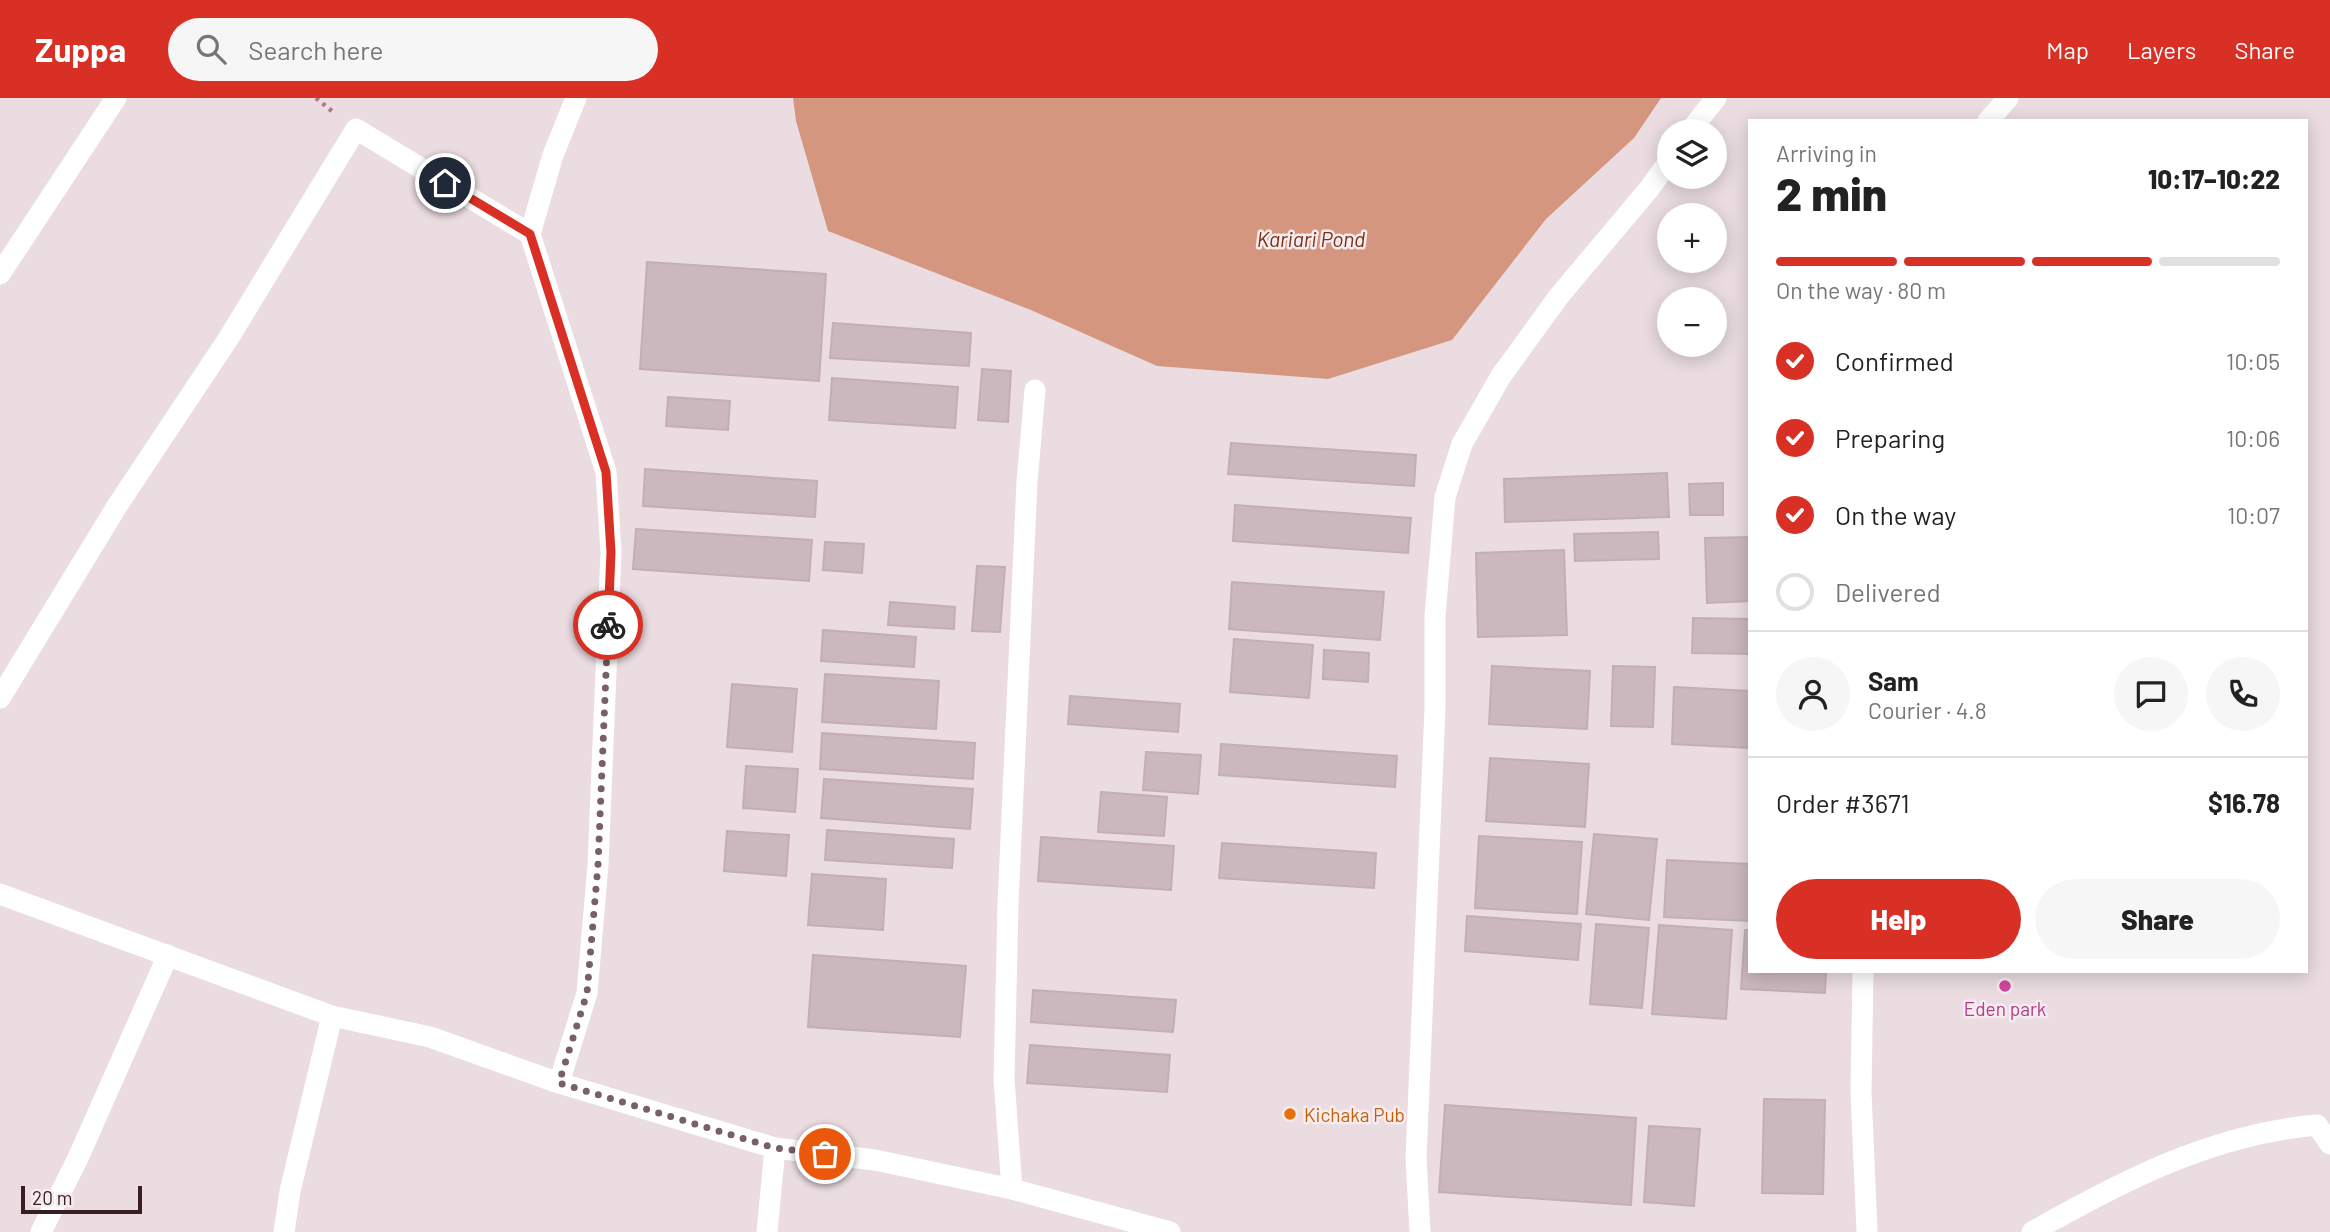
<!DOCTYPE html>
<meta charset="utf-8">
<style>
body{margin:0;font-family:Barlow,sans-serif;background:#f6f6f6;color:#222;height:100vh;display:flex;flex-direction:column;font-size:26px;white-space:nowrap}
*{box-sizing:border-box;margin:0}
p{font-size:23px;color:#767676}
.icon{flex:none;width:38px;height:38px;fill:none;stroke:currentColor;stroke-width:2;stroke-linecap:round;stroke-linejoin:round}
.map{position:relative;flex:1;overflow:hidden}
.panel{position:absolute;left:1748px;top:21px;width:560px;height:854px;display:flex;flex-direction:column;background:#fff;border-radius:0px;box-shadow:0 4px 18px #0003}
.panel>*{flex:none}
.controls{position:absolute;left:1657px;top:21px;display:grid;gap:14px}
.controls a{display:grid;place-items:center;width:70px;height:70px;border-radius:50%;background:#fff;box-shadow:0 4px 18px #0003;font-size:35px}
.scale{position:absolute;left:21px;bottom:18px;width:121px;box-sizing:border-box;padding-left:7px;border:4px solid #3a1d21;border-top:0;font-size:19px;line-height:24px;white-space:nowrap;color:#3a1d21;-webkit-text-stroke:5px #f6ecf0;paint-order:stroke}
.pin{position:absolute;display:grid;place-items:center;width:60px;height:60px;color:#fff;margin:-30px;border:4px solid #fff;border-radius:50%;box-shadow:0 2px 7px #0007}
.courier{position:absolute;display:grid;place-items:center;width:70px;height:70px;margin:-35px;border:5px solid #d93025;border-radius:50%;background:#fff;color:#222;box-shadow:0 2px 9px #0007}
.head em{font-style:normal;font-weight:800}
.head div{display:flex;flex-direction:column-reverse}
.head{display:flex;align-items:center;justify-content:space-between;height:119px;padding:0 28px}
h1{font-size:46px;font-weight:800;line-height:52px}
.bar{display:grid;grid-template-columns:repeat(4,1fr);gap:10px 7px;align-content:center;height:84px;padding:0 28px}
.bar i{height:9px;border-radius:5px;background:#e0e0e0}
.bar .active{background:#d93025}
.bar p{grid-column:span 4}
.line{display:flex;align-items:center;gap:18px;padding:0 28px;border-top:2px solid #e0e0e0}
.line div{flex:1}
.round{display:grid;place-items:center;flex:none;width:74px;height:74px;border-radius:37px;background:#f6f6f6}
ol{padding:0 28px;list-style:none}
li{display:flex;align-items:center;gap:21px;height:77px}
li p{margin-inline-start:auto}
li .icon{padding:7px;border-radius:50%;background:#d93025;color:#fff;stroke-width:4}
li:last-child{color:#767676}
li i{width:38px;height:38px;border:4px solid #e0e0e0;border-radius:50%}
.primary-button{display:flex;gap:14px;margin-top:auto;padding:14px 28px}
.primary-button a{flex:1;height:80px;border-radius:42px;background:#d93025;color:#fff;font-size:28px;font-weight:800;line-height:80px;text-align:center}
.primary-button a+a{background:#f6f6f6;color:#222}
header{display:flex;align-items:center;gap:42px;box-sizing:border-box;height:98px;padding:0 35px;background:#d93025;color:#fff}
header strong{font-size:33px}
nav{display:flex;gap:38px;margin-inline-start:auto;font-size:24px}
.search{width:490px;height:63px;background:#f6f6f6;display:flex;align-items:center;gap:18px;box-sizing:border-box;padding:0 24px;border-radius:38px;color:#767676;font-size:26px}
.map>svg:first-child{display:block}
.water{fill:#d4967e}
.building{fill:#cab8be;stroke:#c4aeb4;stroke-width:2}
.lines{fill:none;stroke-linecap:round;stroke-linejoin:round}
.path{stroke:#b07a84;stroke-width:4.5;stroke-dasharray:3.5 5;stroke-linecap:butt}
.minor{stroke:#fff;stroke-width:21}
.done{stroke:#786064;stroke-width:7;stroke-dasharray:0 12.6}
.route{stroke:#d93025;stroke-width:9}
.hotel-dot{fill:#d1479c;stroke:#f6ecf0;stroke-width:2.5}
.food-dot{fill:#e8710a;stroke:#f6ecf0;stroke-width:2.5}
.labels{text-anchor:middle;dominant-baseline:central;stroke-width:5;stroke-linejoin:round;paint-order:stroke}
.hotel-label{font-size:19px;fill:#b23c85;stroke:#f6ecf0}
.food-label{font-size:19px;fill:#c56008;stroke:#f6ecf0;text-anchor:start}
.water-label{font-size:21px;font-style:italic;fill:#793114;stroke:#f6ecf0}
</style>
<header>
<strong>Zuppa</strong>
<div class="search"><svg class="icon" aria-label="search" viewBox="0 0 24 24"><circle cx="10" cy="10" r="6"/><path d="M15 15l6 6"/></svg>Search here</div>
<nav><a>Map</a><a>Layers</a><a>Share</a></nav>
</header>
<div class="map">
<svg width="2330" height="1134" viewBox="0 0 2330 1134">
<rect width="100%" height="100%" fill="#eadce0"/>
<path class="water" d="M793,0H1661L1634,40L1546,121L1452,242L1328,281L1157,268L1031,212L828,133L796,23Z"/>
<path class="building" d="M647,164L826,176L819,283L640,271Z
M833,225L971,235L969,268L830,260Z
M982,271L1011,273L1008,324L978,322Z
M832,280L958,289L955,330L829,322Z
M668,299L730,303L728,332L666,328Z
M1231,345L1416,357L1414,388L1228,376Z
M645,371L817,383L815,419L643,408Z
M1667,375L1669,419L1505,424L1504,381Z
M1723,385V417H1690L1689,386Z
M1235,407L1411,420L1408,455L1233,443Z
M636,431L812,442L809,483L633,471Z
M1658,434L1659,461L1575,463L1574,436Z
M1750,439V503L1707,505L1705,440Z
M825,444L864,446L862,475L823,472Z
M1564,452L1567,537L1478,539L1476,455Z
M977,468L1005,469L1000,534L972,533Z
M1232,484L1384,494L1380,542L1229,531Z
M890,504L955,509L954,531L888,527Z
M1693,520L1750,521V556L1692,555Z
M823,532L916,539L914,569L821,563Z
M1234,541L1313,547L1309,600L1230,594Z
M1324,552L1369,555L1368,584L1323,581Z
M1492,568L1590,573L1587,631L1489,626Z
M1613,568L1655,569L1653,629L1611,628Z
M825,576L939,583L936,631L822,624Z
M732,586L797,591L792,654L727,649Z
M1674,589L1750,593V650L1672,646Z
M1070,598L1180,606L1178,634L1068,626Z
M822,635L975,645L973,681L820,671Z
M1221,646L1397,658L1395,689L1219,677Z
M1146,654L1201,657L1198,696L1143,692Z
M1490,660L1589,666L1585,729L1486,723Z
M746,668L798,671L795,714L743,710Z
M824,681L973,691L970,731L821,720Z
M1101,694L1167,699L1164,738L1098,734Z
M827,732L954,741L952,770L825,762Z
M727,733L789,737L786,778L724,773Z
M1594,736L1657,741L1649,822L1586,816Z
M1479,738L1582,744L1577,816L1475,810Z
M1041,739L1174,748L1171,792L1038,783Z
M1222,745L1376,755L1374,790L1219,780Z
M1667,762L1750,766V823L1664,819Z
M812,776L886,781L883,832L808,827Z
M1467,818L1581,826L1578,862L1465,853Z
M1596,826L1649,830L1642,910L1590,906Z
M1659,827L1732,832L1726,921L1652,916Z
M1745,832H1750V873H1826L1825,895L1741,891Z
M813,857L966,868L960,939L808,929Z
M1033,892L1176,902L1173,934L1031,924Z
M1030,947L1170,957L1167,994L1027,985Z
M1764,1001L1825,1002L1823,1096L1762,1095Z
M1445,1007L1636,1020L1631,1107L1439,1094Z
M1649,1028L1700,1031L1694,1108L1644,1104Z"/>
<g class="lines">
<path class="path" d="M316,0L333,14"/>
<path class="minor" d="M1988,23L2008,0
M1690,33L1716,0
M0,176L116,0
M0,600L117,408L228,241L356,31L530,136
M0,796L332,918L430,939L559,985L775,1050L875,1062L1012,1091L1170,1134
M1863,873L1861,994L1867,1134
M559,985L587,895L598,767L611,454L606,374L530,136L553,57L576,0
M1012,1091L1004,981L1008,806L1027,384L1035,292
M41,1134L78,1060L168,857
M284,1134L290,1093L332,918
M767,1134L775,1050
M1420,1134L1416,1060L1435,611V518L1445,399L1462,346L1501,278L1559,198L1649,91L1670,62
M2032,1134C2122,1083 2212,1036 2317,1027L2330,1046"/>
</g>
<g class="lines">
<path class="done" d="M608,527L598,767L587,895L559,985L775,1050L825,1056"/>
<path class="route" d="M445,85L530,136L606,374L611,454L608,527"/>
</g>
<circle class="hotel-dot" cx="2005" cy="888" r="7"/>
<circle class="food-dot" cx="1290" cy="1016" r="7"/>
<g class="labels">
<g class="hotel-label">
<text x="2005" y="910">Eden park</text>
</g>
<g class="food-label">
<text x="1304" y="1016">Kichaka Pub</text>
</g>
<g class="water-label">
<text x="1311" y="140">Kariari Pond</text>
</g>
</g>
</svg>
<div class="controls">
<a><svg class="icon" aria-label="layers" viewBox="0 0 24 24"><path d="M12 4l9 5-9 5-9-5zM3 14l9 5 9-5"/></svg></a>
<a>+</a>
<a>−</a>
</div>
<div class="scale">20 m</div>
<div class="pin" style="left:825px;top:1056px;background:#ea580c"><svg class="icon" aria-label="bag" viewBox="0 0 24 24"><path d="M5 8h14l-1 12H6zM9 8a3 3 0 0 1 6 0"/></svg></div>
<div class="pin" style="left:445px;top:85px;background:#1f2937"><svg class="icon" aria-label="home" viewBox="0 0 24 24"><path d="M3 11l9-7 9 7M6 9v11h12V9"/></svg></div>
<div class="courier" style="left:608px;top:527px"><svg class="icon" aria-label="bike" viewBox="0 0 24 24"><circle cx="6" cy="16" r="4"/><circle cx="18" cy="16" r="4"/><path d="M6 16l4-8h5l3 8M10 8l3 8H6M13 5h3"/></svg></div>
<section class="panel">
<div class="head"><div><h1>2 min</h1><p>Arriving in</p></div><em>10:17–10:22</em></div>
<div class="bar"><i class="active"></i><i class="active"></i><i class="active"></i><i></i><p>On the way · 80 m</p></div>
<ol>
<li><svg class="icon" aria-label="check" viewBox="0 0 24 24"><path d="M5 12l5 5 9-10"/></svg>Confirmed<p>10:05</p></li>
<li><svg class="icon" aria-label="check" viewBox="0 0 24 24"><path d="M5 12l5 5 9-10"/></svg>Preparing<p>10:06</p></li>
<li><svg class="icon" aria-label="check" viewBox="0 0 24 24"><path d="M5 12l5 5 9-10"/></svg>On the way<p>10:07</p></li>
<li><i></i>Delivered</li>
</ol>
<div class="line" style="height:126px"><a class="round"><svg class="icon" aria-label="person" viewBox="0 0 24 24"><circle cx="12" cy="8" r="4"/><path d="M4 21q1-7 8-7t8 7"/></svg></a><div><b>Sam</b><p>Courier · 4.8</p></div><a class="round"><svg class="icon" aria-label="chat" viewBox="0 0 24 24"><path d="M4 5h16v11H9l-5 4z"/></svg></a><a class="round"><svg class="icon" aria-label="phone" viewBox="0 0 24 24"><path d="M5 4h4l2 5-3 2q2 4 5 5l2-3 5 2v4C11 20 4 13 5 4z"/></svg></a></div>
<div class="line" style="height:91px"><div>Order #3671</div><b>$16.78</b></div>
<div class="primary-button"><a>Help</a><a>Share</a></div>
</section>
</div>
